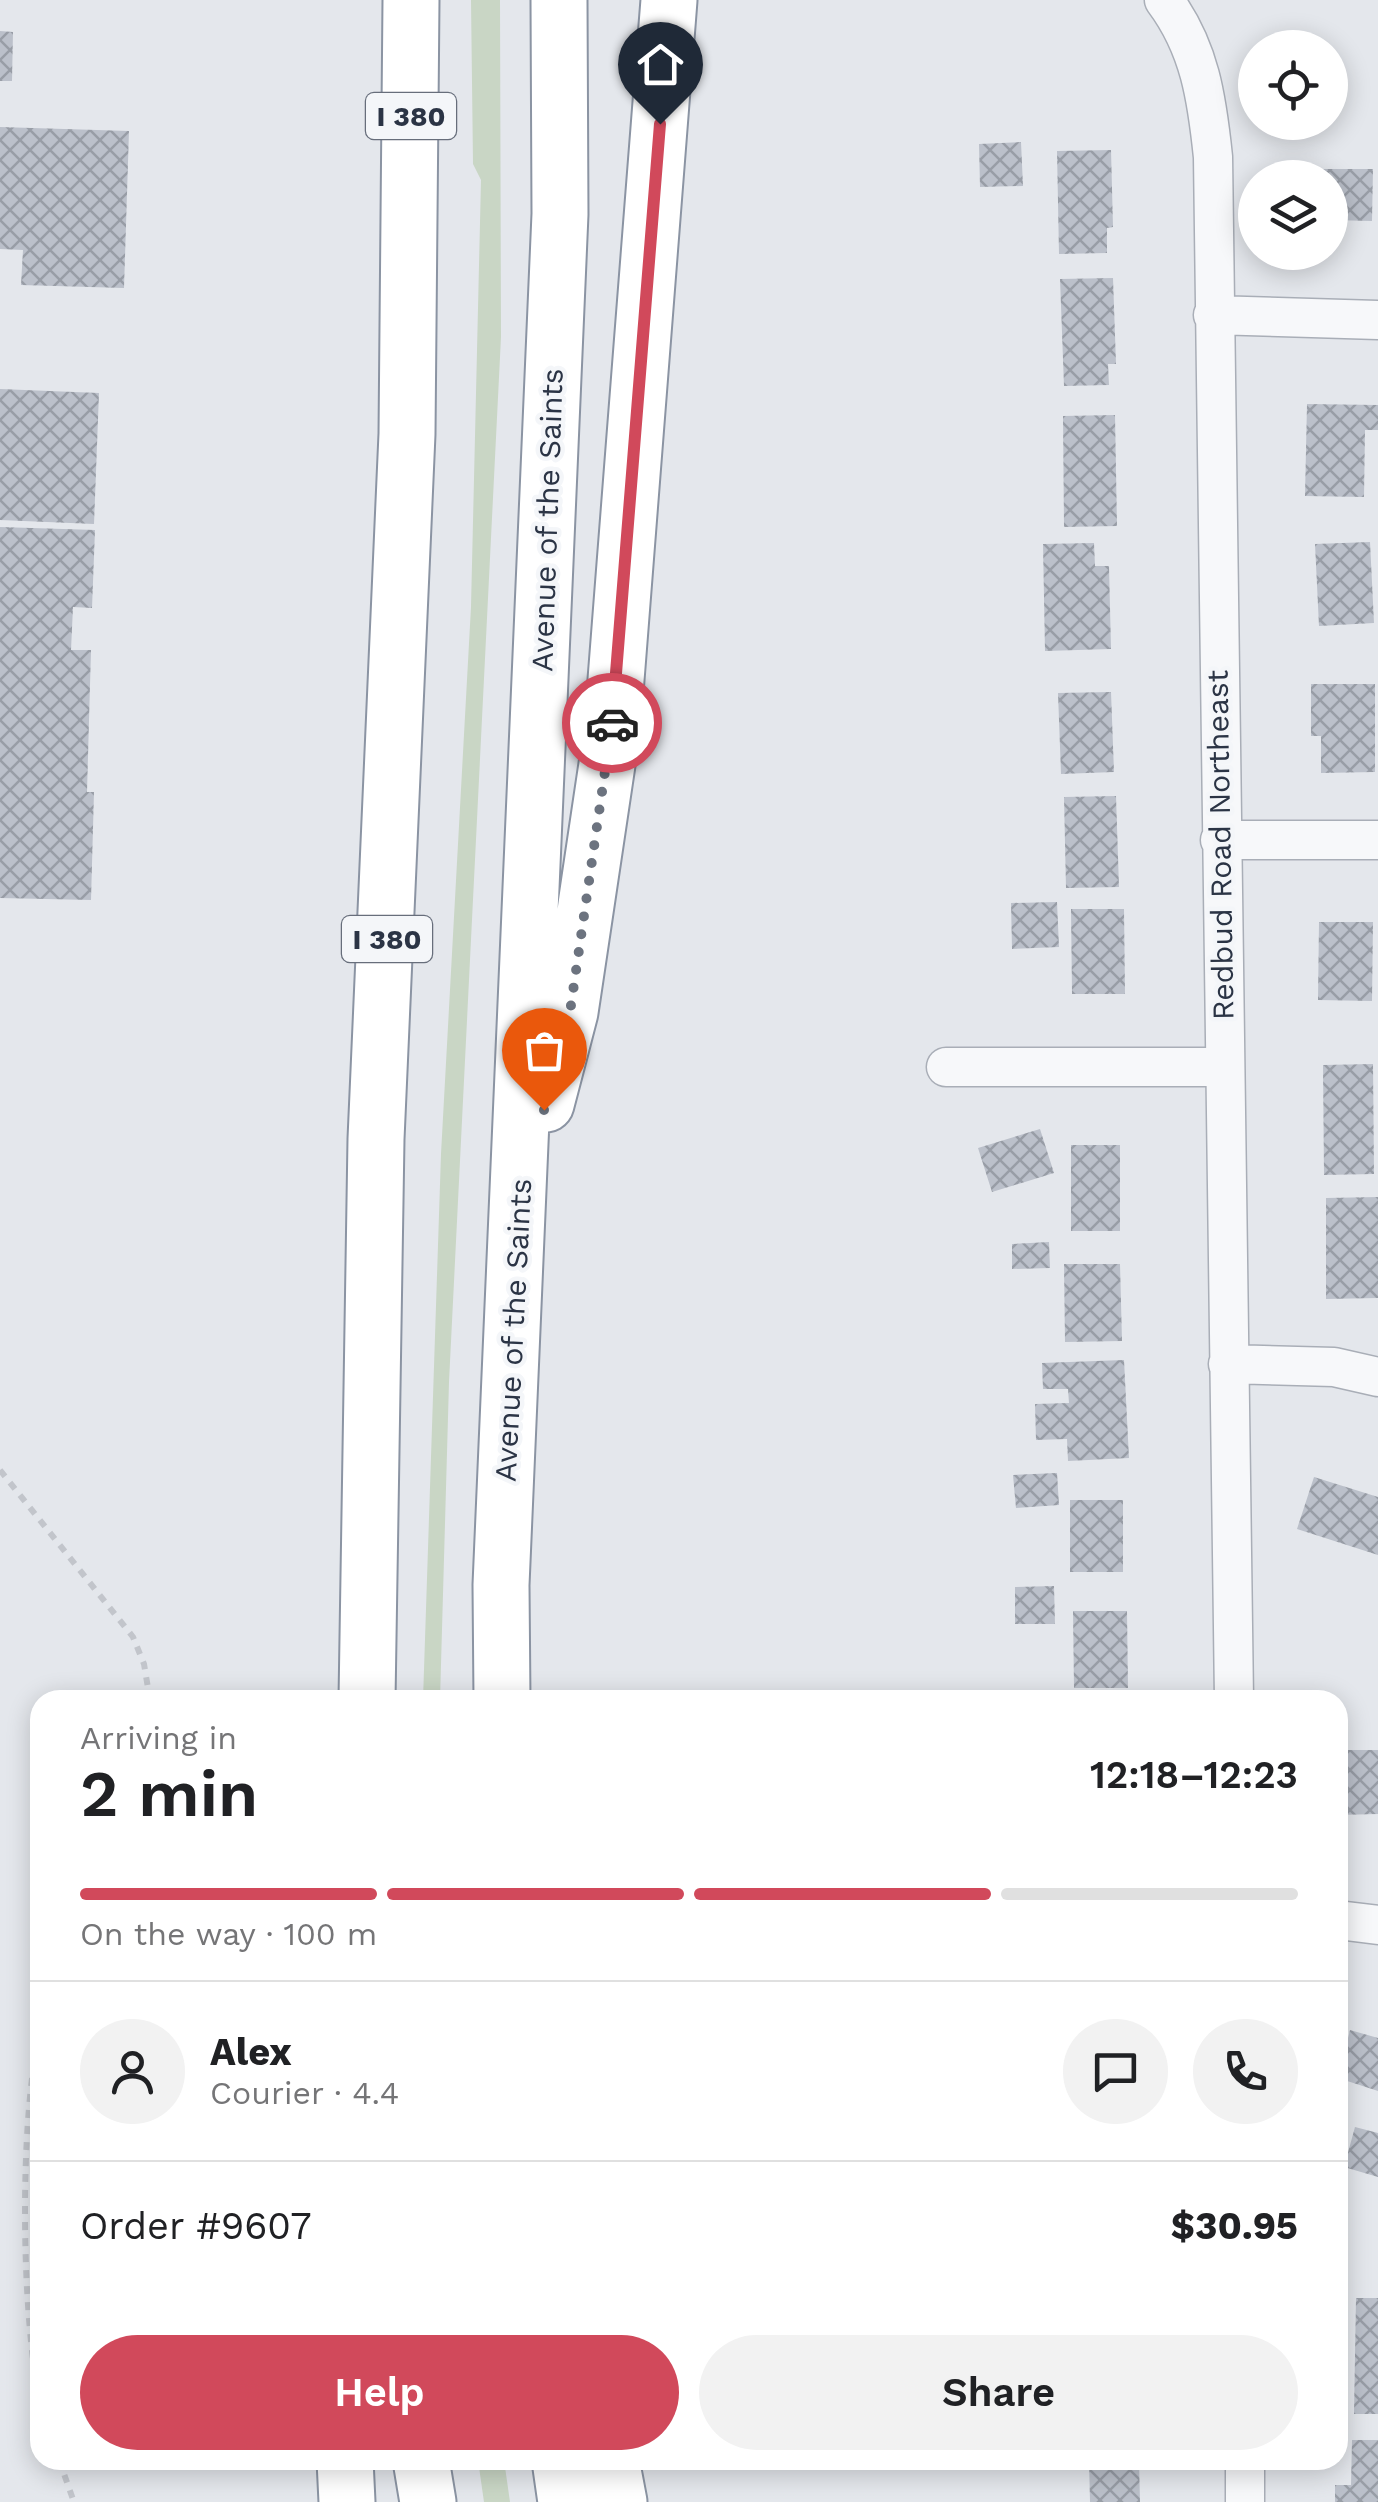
<!DOCTYPE html>
<meta charset="utf-8">
<style>
body{margin:0;font-family:"Work Sans",sans-serif;background:#f2f2f2;color:#202124;height:100vh;display:flex;flex-direction:column;font-size:38px;white-space:nowrap}
*{box-sizing:border-box;margin:0}
p{font-size:32px;color:#757577}
.icon{flex:none;width:55px;height:55px;fill:none;stroke:currentColor;stroke-width:2;stroke-linecap:round;stroke-linejoin:round}
.map{position:relative;flex:1;overflow:hidden}
.sheet{position:absolute;left:30px;top:1690px;width:1318px;height:780px;display:flex;flex-direction:column;background:#fff;border-radius:30px;box-shadow:0 5px 25px #0003}
.sheet>*{flex:none}
.buttons{position:absolute;left:1238px;top:30px;display:grid;gap:20px}
.buttons a{display:grid;place-items:center;width:110px;height:110px;border-radius:50%;background:#fff;box-shadow:0 5px 25px #0003;font-size:50px}
.pin{position:absolute;display:grid;place-items:center;width:85px;height:85px;color:#fff;margin:-102px -42px;border-radius:50% 50% 50% 0;rotate:-45deg;box-shadow:0 0 10px #0007}
.pin .icon{rotate:45deg}
.courier{position:absolute;display:grid;place-items:center;width:100px;height:100px;margin:-50px;border:8px solid #d1495b;border-radius:50%;background:#fff;color:#222;box-shadow:0 2px 12px #0007}
.summary em{font-style:normal;font-weight:600}
.summary div{display:flex;flex-direction:column-reverse}
.summary{display:flex;align-items:center;justify-content:space-between;height:170px;padding:0 50px}
h1{font-size:65px;font-weight:600;line-height:75px}
.bar{display:grid;grid-template-columns:repeat(4,1fr);gap:15px 10px;align-content:center;height:120px;padding:0 50px}
.bar i{height:12px;border-radius:8px;background:#e0e0e0}
.bar .active{background:#d1495b}
.bar p{grid-column:span 4}
.line{display:flex;align-items:center;gap:25px;padding:0 50px;border-top:2px solid #e0e0e0}
.line div{flex:1}
.round{display:grid;place-items:center;flex:none;width:105px;height:105px;border-radius:52px;background:#f2f2f2}
.cta{display:flex;gap:20px;margin-top:auto;padding:20px 50px}
.cta a{flex:1;height:115px;border-radius:60px;background:#d1495b;color:#fff;font-size:40px;font-weight:600;line-height:115px;text-align:center}
.cta a+a{background:#f2f2f2;color:#202124}
.map>svg:first-child{display:block}
.grass{fill:#c9d6c5}
.building{fill:url(#building-cross-hatch)}
.lines{fill:none;stroke-linecap:round;stroke-linejoin:round}
.street-casing{stroke:#a9aeb7;stroke-width:41}
.highway-casing{stroke:#8b94a3;stroke-width:59}
.path{stroke:#c2c5cb;stroke-width:6;stroke-dasharray:8 8;stroke-linecap:butt}
.street{stroke:#f7f8fa;stroke-width:38}
.highway{stroke:#fff;stroke-width:55}
.done{stroke:#6c737f;stroke-width:10;stroke-dasharray:0 18}
.route{stroke:#d1495b;stroke-width:12}
.labels{text-anchor:middle;dominant-baseline:central;stroke-width:9;stroke-linejoin:round;paint-order:stroke}
.shield{fill:#f4f6f9;stroke:#676e7b;stroke-width:2.5}
.shield-label{font-size:28px;font-weight:bold;fill:#2b3445}
.street-label{font-size:30px;fill:#2b3445;stroke:#f4f6f9}
</style>
<div class="map">
<svg width="1378" height="2502" viewBox="0 0 1378 2502">
<defs>
<pattern id="building-cross-hatch" width="8" height="8" patternUnits="userSpaceOnUse" patternTransform="scale(2.5)"><rect width="8" height="8" fill="#bbc0ca"/><path d="M0 0l8 8M0 8l8-8" fill="none" stroke="#989da6"/></pattern>
</defs>
<rect width="100%" height="100%" fill="#e4e7ec"/>
<path class="grass" d="M471,0H500L501,337L449,1382L440,1700H423L441,1154L471,607L481,180L473,164Z
M478,2460H504L510,2502H484Z"/>
<path class="building" d="M0,31L13,32L12,81H0Z
M0,127L129,131L124,288L21,285L23,250L0,249Z
M1021,142L1023,186L980,187L979,144Z
M1111,150L1113,227L1107,228V253L1059,254L1057,151Z
M1287,169H1373L1372,221L1330,220V178H1286Z
M1113,278L1116,364H1108L1109,385L1064,386L1060,279Z
M0,389L99,393L94,524L0,520Z
M1307,404L1378,405V430H1365L1364,497L1305,496Z
M1115,415L1117,526L1064,527L1063,416Z
M0,527L95,530L92,608L73,607L71,650H91L87,792H94L91,900L0,898Z
M1370,542L1374,623L1319,626L1315,544Z
M1094,543L1095,566H1109L1111,649L1045,651L1043,544Z
M1311,684H1375V772L1321,773V736H1311Z
M1111,692L1114,772L1061,774L1058,693Z
M1116,796L1119,887L1066,888L1064,797Z
M1057,902L1059,947L1012,949L1011,903Z
M1071,909H1124L1125,994H1072Z
M1319,922H1373L1372,1001L1318,1000Z
M1373,1064L1374,1174L1324,1175L1323,1065Z
M1040,1129L1054,1173L992,1192L978,1148Z
M1071,1145H1120V1231H1071Z
M1378,1197V1298L1326,1299V1198Z
M1049,1242L1050,1268L1012,1269V1244Z
M1064,1264H1120L1122,1341L1065,1342Z
M1124,1360L1129,1458L1068,1461L1067,1439L1036,1440L1035,1404L1069,1403L1068,1389H1043L1042,1363Z
M1057,1473L1059,1505L1016,1508L1013,1475Z
M1314,1477L1378,1497V1555L1297,1529Z
M1070,1500H1123V1572H1070Z
M1054,1586L1055,1624H1015V1587Z
M1073,1611H1127L1128,1688H1074Z
M1338,1750H1378V1814L1338,1815Z
M1350,2030L1378,2038V2091L1338,2078Z
M1355,2127L1378,2133V2177L1344,2167Z
M1356,2298H1378V2414H1354Z
M1352,2440H1378V2502H1335V2485H1351Z
M1089,2460H1139L1140,2502H1090Z"/>
<g class="lines">
<g class="street-casing">
<path id="street" d="M1164,0C1200,48 1207,99 1213,157L1234,1700
M1213,315L1378,320
M1220,840H1378
M946,1067H1223
M1228,1364L1334,1367L1378,1377
M1338,1920L1378,1925
M1245,2460V2502"/>
</g>
<g class="highway-casing">
<path id="highway" d="M546,1104L570,1012L612,731L669,0
M367,1700L376,1139L407,434L411,0
M502,1700L501,1585L560,214L559,0
M345,2460L347,2502
M421,2460L428,2502
M560,2460L566,2502
M611,2460L619,2502"/>
</g>
<path class="path" d="M0,1470L133,1637L144,1664L150,1700
M40,2031C19,2122 21,2311 40,2404
M59,2460L74,2502"/>
<use href="#street" class="street"/>
<use href="#highway" class="highway"/>
</g>
<g class="lines">
<path class="done" d="M544,1110L570,1012L612,723"/>
<path class="route" d="M612,723L660,124"/>
</g>
<g class="labels">
<g class="shield">
<rect x="366" y="93" width="90" height="46" rx="8"/>
<rect x="342" y="916" width="90" height="46" rx="8"/>
</g>
<g class="shield-label">
<text x="411" y="116">I 380</text>
<text x="387" y="939">I 380</text>
</g>
<g class="street-label">
<text transform="translate(547 520) rotate(-88)">Avenue of the Saints</text>
<text transform="translate(1220 845) rotate(-91)">Redbud Road Northeast</text>
<text transform="translate(513 1330) rotate(-87)">Avenue of the Saints</text>
</g>
</g>
</svg>
<div class="buttons">
<a><svg class="icon" aria-label="locate" viewBox="0 0 24 24"><circle cx="12" cy="12" r="6"/><path d="M12 2v4M12 18v4M2 12h4M18 12h4"/></svg></a>
<a><svg class="icon" aria-label="layers" viewBox="0 0 24 24"><path d="M12 4l9 5-9 5-9-5zM3 14l9 5 9-5"/></svg></a>
</div>
<div class="pin" style="left:544px;top:1110px;background:#ea580c"><svg class="icon" aria-label="bag" viewBox="0 0 24 24"><path d="M5 8h14l-1 12H6zM9 8a3 3 0 0 1 6 0"/></svg></div>
<div class="pin" style="left:660px;top:124px;background:#1f2937"><svg class="icon" aria-label="home" viewBox="0 0 24 24"><path d="M3 11l9-7 9 7M6 9v11h12V9"/></svg></div>
<div class="courier" style="left:612px;top:723px"><svg class="icon" aria-label="car" viewBox="0 0 24 24"><path d="M5 17H2v-5l4-1 3-4h7l3 4 3 1v5h-3M9 17h6M6 11h13"/><circle cx="7" cy="17" r="2"/><circle cx="17" cy="17" r="2"/></svg></div>
<section class="sheet">
<div class="summary"><div><h1>2 min</h1><p>Arriving in</p></div><em>12:18–12:23</em></div>
<div class="bar"><i class="active"></i><i class="active"></i><i class="active"></i><i></i><p>On the way · 100 m</p></div>
<div class="line" style="height:180px"><a class="round"><svg class="icon" aria-label="person" viewBox="0 0 24 24"><circle cx="12" cy="8" r="4"/><path d="M4 21q1-7 8-7t8 7"/></svg></a><div><b>Alex</b><p>Courier · 4.4</p></div><a class="round"><svg class="icon" aria-label="chat" viewBox="0 0 24 24"><path d="M4 5h16v11H9l-5 4z"/></svg></a><a class="round"><svg class="icon" aria-label="phone" viewBox="0 0 24 24"><path d="M5 4h4l2 5-3 2q2 4 5 5l2-3 5 2v4C11 20 4 13 5 4z"/></svg></a></div>
<div class="line" style="height:130px"><div>Order #9607</div><b>$30.95</b></div>
<div class="cta"><a>Help</a><a>Share</a></div>
</section>
</div>
